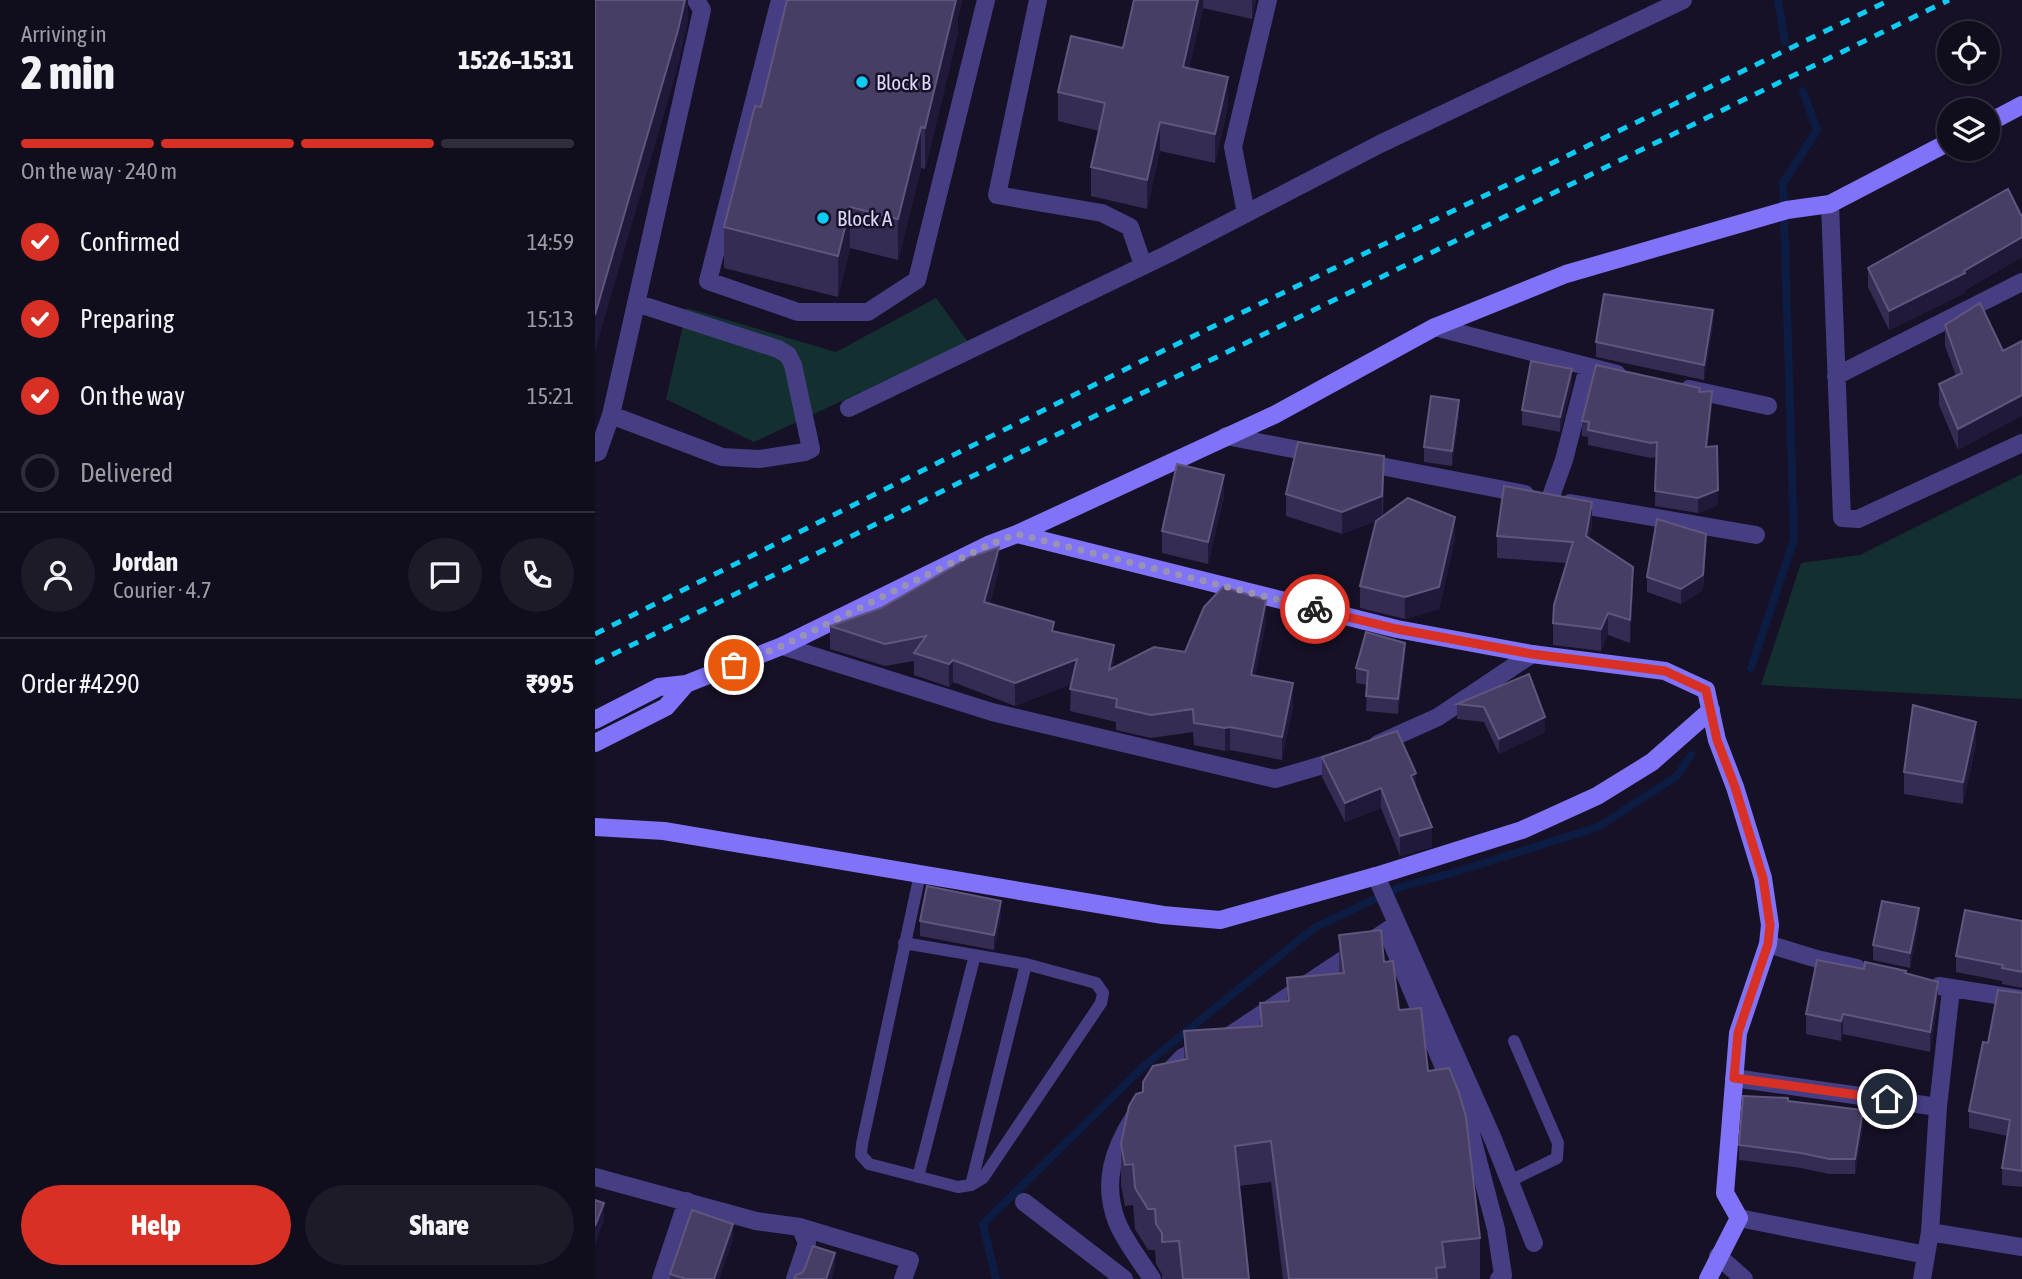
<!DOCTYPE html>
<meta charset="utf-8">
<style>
body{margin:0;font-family:"Asap Condensed",sans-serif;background:#1e1b29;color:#f1f3f6;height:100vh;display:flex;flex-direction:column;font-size:26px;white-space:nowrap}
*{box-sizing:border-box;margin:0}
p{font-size:23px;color:#9c9ca3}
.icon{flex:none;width:38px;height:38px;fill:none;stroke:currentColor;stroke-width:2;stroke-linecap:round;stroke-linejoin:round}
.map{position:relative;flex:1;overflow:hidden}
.sheet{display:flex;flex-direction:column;background:#100d1c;width:595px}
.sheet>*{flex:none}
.tools{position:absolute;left:1342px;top:21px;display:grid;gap:14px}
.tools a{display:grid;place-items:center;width:63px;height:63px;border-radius:50%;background:#100d1c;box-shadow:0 2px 5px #0004,0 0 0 2px #302d3b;font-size:35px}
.pin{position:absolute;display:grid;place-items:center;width:60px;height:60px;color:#fff;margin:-30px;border:4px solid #fff;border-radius:50%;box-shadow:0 2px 7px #0007}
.courier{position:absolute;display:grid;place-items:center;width:70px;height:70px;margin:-35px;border:5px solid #d93025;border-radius:50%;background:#fff;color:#222;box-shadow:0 2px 9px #0007}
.summary em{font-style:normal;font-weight:800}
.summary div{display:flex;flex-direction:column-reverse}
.summary{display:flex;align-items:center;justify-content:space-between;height:119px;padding:0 21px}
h1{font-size:46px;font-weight:800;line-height:52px}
.bar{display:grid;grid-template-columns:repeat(4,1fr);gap:10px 7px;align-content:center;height:84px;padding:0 21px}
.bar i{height:9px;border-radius:5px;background:#302d3b}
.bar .active{background:#d93025}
.bar p{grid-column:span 4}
.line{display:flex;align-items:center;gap:18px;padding:0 21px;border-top:2px solid #302d3b}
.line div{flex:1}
.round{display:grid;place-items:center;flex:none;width:74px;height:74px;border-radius:37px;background:#1e1b29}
ol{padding:0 21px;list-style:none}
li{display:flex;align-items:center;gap:21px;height:77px}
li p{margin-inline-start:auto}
li .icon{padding:7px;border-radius:50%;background:#d93025;color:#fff;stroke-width:4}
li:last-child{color:#9c9ca3}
li i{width:38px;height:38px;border:4px solid #302d3b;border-radius:50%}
.primary-button{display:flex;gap:14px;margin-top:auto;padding:14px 21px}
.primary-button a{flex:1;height:80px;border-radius:42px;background:#d93025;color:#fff;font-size:28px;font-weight:800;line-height:80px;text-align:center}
.primary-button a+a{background:#1e1b29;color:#f1f3f6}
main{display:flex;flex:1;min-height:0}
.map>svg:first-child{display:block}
.green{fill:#142f30}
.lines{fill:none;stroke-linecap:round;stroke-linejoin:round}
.stream{stroke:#0d1c43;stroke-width:8}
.lane{stroke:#463e83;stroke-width:12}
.street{stroke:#463e83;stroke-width:18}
.secondary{stroke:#8173f8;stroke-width:18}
.rail{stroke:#0dcbf3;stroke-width:5;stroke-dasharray:10 9;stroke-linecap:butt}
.wall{fill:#362b53}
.shaded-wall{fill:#211939}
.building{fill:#483e65;stroke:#60567d;stroke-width:2}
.done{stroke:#9992b2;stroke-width:7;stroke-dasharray:0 12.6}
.route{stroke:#d93025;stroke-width:9}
.poi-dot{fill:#0dcbf3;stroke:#161126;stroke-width:2.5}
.labels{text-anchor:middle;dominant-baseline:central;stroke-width:5;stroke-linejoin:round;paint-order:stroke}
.poi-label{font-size:21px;fill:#dfd8fd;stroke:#161126;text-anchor:start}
</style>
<main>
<section class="sheet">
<div class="summary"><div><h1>2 min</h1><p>Arriving in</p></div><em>15:26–15:31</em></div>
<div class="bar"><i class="active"></i><i class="active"></i><i class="active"></i><i></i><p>On the way · 240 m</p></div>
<ol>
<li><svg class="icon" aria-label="check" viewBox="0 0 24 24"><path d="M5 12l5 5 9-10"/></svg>Confirmed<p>14:59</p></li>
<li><svg class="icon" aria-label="check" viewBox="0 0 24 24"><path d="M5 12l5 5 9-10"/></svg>Preparing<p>15:13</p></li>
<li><svg class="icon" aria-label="check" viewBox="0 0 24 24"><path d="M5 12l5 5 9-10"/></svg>On the way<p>15:21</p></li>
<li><i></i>Delivered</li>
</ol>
<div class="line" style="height:126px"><a class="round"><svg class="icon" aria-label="person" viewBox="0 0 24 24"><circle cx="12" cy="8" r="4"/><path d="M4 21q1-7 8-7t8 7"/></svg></a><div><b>Jordan</b><p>Courier · 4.7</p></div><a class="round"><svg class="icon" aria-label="chat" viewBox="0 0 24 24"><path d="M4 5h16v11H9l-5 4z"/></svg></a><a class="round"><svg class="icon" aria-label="phone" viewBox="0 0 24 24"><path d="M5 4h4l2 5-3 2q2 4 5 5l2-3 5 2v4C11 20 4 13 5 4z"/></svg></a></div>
<div class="line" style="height:91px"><div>Order #4290</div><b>₹995</b></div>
<div class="primary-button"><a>Help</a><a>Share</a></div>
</section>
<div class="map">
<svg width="1427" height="1279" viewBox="0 0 1427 1279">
<rect width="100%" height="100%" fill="#161126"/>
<path class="green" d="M341,298L373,342L159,442L71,399L92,308L241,352Z
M1427,474V699L1166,685L1206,563L1265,555Z"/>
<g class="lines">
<path class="stream" d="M1183,0L1190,42
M1156,668L1199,539L1188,183L1222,130L1208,91
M401,1279L388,1224L549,1066L719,928L805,887L857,873L1003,827L1082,776L1096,755"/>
<path class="lane" d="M309,943L431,964L501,983L508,993L506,1003L388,1178L376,1185L363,1187L274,1164L266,1155L267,1144L325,874
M323,1177L380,955
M915,1181L962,1158L963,1143L919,1041
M376,1185L431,964"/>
<path class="street" d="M185,0L113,281L203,312H273L322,280L391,0
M443,0L402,195L507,213L535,227L548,265
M1235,204L1247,518L1263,519L1427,443
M651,213L638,147L673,0
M840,327L1022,374
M1241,376L1427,282
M1094,389L1173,406
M254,408L573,254L785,144L1088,0
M16,415L127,457L164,459L210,452L216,449L198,365L193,355L183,349L41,303
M631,436L724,454
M0,453L3,452L16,415L107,10L101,0
M765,462L930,494
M955,499L969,460L993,367
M975,503L1161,535
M187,646L397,712L680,779L748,759
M783,744L843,717L937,654
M781,876L898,1139L939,1243
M792,931L875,1130L901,1229L908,1275L904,1279
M1173,944L1222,959L1262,968
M1344,986L1427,999
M568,1078L588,1057L628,1040L802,924
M1139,1078L1343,1107
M539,1117C518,1150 507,1183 522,1222C530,1242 546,1261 557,1279
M0,1177L161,1221L205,1227L212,1243L200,1279
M429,1202L529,1279
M1144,1218L1331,1255
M205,1227L315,1260L308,1279
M1335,1232L1427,1247
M1123,1256L1149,1279
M66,1279L92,1201
M1327,1279L1335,1232L1343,1107L1356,989"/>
<path class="secondary" d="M1393,123L1427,105
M422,534L679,415L840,327L971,274L1192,210L1235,204L1354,142
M0,720L64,687L91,684L187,646L393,545L422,534L802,629L937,654L1070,671L1111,690L1122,740L1140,787L1168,878L1175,925L1173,944L1143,1033L1130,1193L1144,1218L1113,1279
M0,743L71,707L91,684
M0,827L69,831L568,915L625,920L781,876L927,830L1002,796L1057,762L1116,710"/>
<path class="rail" d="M0,634L551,359L1295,0
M0,663C179,576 357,485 537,398C809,267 1081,132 1354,0"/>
</g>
<path class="wall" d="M539,0H661L657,19L608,8L594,69L633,106L620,163L565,151L552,209L496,196V167L504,131L463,121V92L528,48Z
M363,19V33L330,169L326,168L303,260L255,248L243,297L129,268V227L166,107Z
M1427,217V257L1370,290V293L1294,330L1273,287V268Z
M1385,303L1363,450L1344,405V384L1361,376L1350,346V325Z
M1118,325L1109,380L1001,357V342Z
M977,384L965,432L927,425V410Z
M1105,392L1117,406L1112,447L1123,505L1103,513L1060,506L1061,457L1056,458L993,445V437L987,436V421Z
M864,415L857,466L829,462V447Z
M789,478L788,516L860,539L844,609L810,619L765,608V586L781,521L747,534L691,516V494Z
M629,497L613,564L567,553V531Z
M997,524L994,539L1038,589L1035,643L1013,635L1006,651L958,645V623L971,563L902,558V536Z
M1111,549L1108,590L1086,604L1052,592V577Z
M404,570L395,603L459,631L519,667L590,652L671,622L660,676L698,706L687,760L635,750L630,751L599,745L598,732L556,738L521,730V722L475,711L476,684L420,706L358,682L354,687L319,675V661L290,666L235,649V626Z
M810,658L803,714L771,711L772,685L761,683V668Z
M934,674L950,732L904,754L889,722L862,719V704Z
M1381,744L1368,804L1309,794V772Z
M727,757L821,788L837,847L805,856L786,808L750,822L727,777Z
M406,916L399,950L325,936V921Z
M1427,921V988L1407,984V981L1361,972V956Z
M1324,923L1315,968L1278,960V945Z
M744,935L789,962L804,1010L833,1071L885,1238V1279H688L676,1182L644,1186L654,1279H567V1274L561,1264L560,1250H553L540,1229L538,1205L530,1206L526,1185V1144L548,1092L589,1060V1031L665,1026V1003L692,1001V978L744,974Z
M1269,969L1311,973L1343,1002L1335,1052L1248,1034L1246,1041L1211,1034V1014Z
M1427,993V1187L1407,1185V1168L1413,1136L1374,1128V1111L1393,1043Z
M1193,1101L1268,1125L1260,1174H1234L1206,1168L1144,1160V1145Z
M138,1239L124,1279H75V1274Z"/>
<path class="shaded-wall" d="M90,0H93V22L83,66L0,351V315Z
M360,0H368L363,19V33L330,169V128Z
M603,0H608V8L588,96V67Z
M657,0H661L657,19Z
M633,77V106L620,163V134Z
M565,122V151L552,209V180Z
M326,127V168L303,260V219Z
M255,207V248L243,297V256Z
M1427,237V257L1370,290V293L1294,330V311L1369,271Z
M1118,310V325L1109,380V365Z
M977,369V384L965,432V417Z
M1117,391V406L1111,462V447Z
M1427,395V416L1363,450V429Z
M864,400V415L857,466V451Z
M789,456L787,519L747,534V512Z
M629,475V497L613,564V542Z
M1123,490V505L1103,513V498Z
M997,502V524L991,558V536Z
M860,517V539L844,609L810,619V597Z
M1111,534L1108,590L1086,604V589Z
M404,547V570L389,624V602Z
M1038,567V589L1035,643V620Z
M671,600V622L656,698V675Z
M1013,613V635L1006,651V629Z
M810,643V658L803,714V699Z
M519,645V668L514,670Z
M482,659V682L420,706V683Z
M358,660V682L354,687V664Z
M698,683V706L687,760V737Z
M950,717V732L904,754V739Z
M1381,722V744L1368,804V782Z
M635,727V750L630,751V728Z
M821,773V793L816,776Z
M786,788V808L750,822V803Z
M837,827V847L805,856V836Z
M406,901V916L399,950V935Z
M1324,908V923L1315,968V953Z
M1343,982V1002L1335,1052V1032Z
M1248,1014V1034L1246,1041V1021Z
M1268,1110V1125L1260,1174V1159Z
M9,1203V1221L0,1244V1226Z
M138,1224V1239L124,1279H119Z
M240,1253V1268L237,1279H231Z"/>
<path class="building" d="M0,0H90L83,30L0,315Z
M192,0H361L330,128L326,127L303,219L255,207L243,256L129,227L160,106L166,107Z
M539,0H603L588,67L633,77L620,134L565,122L552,180L496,167L510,103L463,92L476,36L528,48Z
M1413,189L1427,217V237L1369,271L1370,273L1294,311L1273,268Z
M1009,294L1118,310L1109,365L1001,342Z
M1385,303L1408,351L1427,341V395L1363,429L1344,384L1367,373L1350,325Z
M936,361L977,369L965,417L927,410Z
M1001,365L1105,388L1104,392L1117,391L1111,447L1122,446L1123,490L1103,498L1060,491L1062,442L1056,443L993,430L994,422L987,421Z
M836,396L864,400L857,451L829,447Z
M703,442L789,456L787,496L747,512L691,494Z
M582,464L629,475L613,542L567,531Z
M909,486L997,502L991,536L1038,567L1035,620L1013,613L1006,629L958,623L959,605L978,542L902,536Z
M813,498L860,517L844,587L810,597L765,586L781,521Z
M1062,519L1111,534L1108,575L1086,589L1052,577Z
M404,547L389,602L459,622L457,631L519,645L514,670L559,647L590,652L609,607L628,587L671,600L656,675L698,683L687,737L635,727L630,728L599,723L598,709L556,715L521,707L522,699L475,689L482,659L420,683L358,660L354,664L319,653L331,636L290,644L235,626L286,608L375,557Z
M771,632L810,643L803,699L771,696L773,671L761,668Z
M934,674L950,717L904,739L889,707L862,704Z
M1318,705L1381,722L1368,782L1309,772Z
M802,731L821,773L816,776L837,827L805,836L786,788L750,803L727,757Z
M332,886L406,901L399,935L325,921Z
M1287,901L1324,908L1315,953L1278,945Z
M1370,910L1427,921V972L1407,968L1408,965L1361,956Z
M786,930L789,962L798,961L804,1010L826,1008L833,1071L854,1068L864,1093L871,1117L885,1238L847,1242L850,1267L841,1268L842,1279H694L676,1141L640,1146L654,1279H588L584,1241L567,1242V1233L561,1224L560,1209H553L540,1188L538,1164L530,1165L526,1144L534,1106L541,1094L548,1092V1082L558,1066L592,1059L589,1031L667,1026L665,1003L694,1001L692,978L749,973L744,935Z
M1222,960L1269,969L1270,962L1311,971L1310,973L1343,982L1335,1032L1248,1014L1246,1021L1211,1014Z
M1403,990L1427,993V1171L1407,1168L1415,1120L1374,1111L1388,1042L1393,1043Z
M1148,1096L1193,1098V1101L1268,1110L1260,1159H1234L1206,1153L1144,1145Z
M0,1200L9,1203L0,1226Z
M97,1210L138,1224L119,1279H91L75,1274Z
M218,1246L240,1253L231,1279H199L201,1275L207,1273L210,1268Z"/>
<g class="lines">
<path class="done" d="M139,665L187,646L393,545L422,534L720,609"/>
<path class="route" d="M720,609L802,629L937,654L1070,671L1111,690L1122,740L1140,787L1168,878L1175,925L1173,944L1143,1033L1139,1078L1292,1099"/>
</g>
<g class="poi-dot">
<circle cx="267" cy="82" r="7"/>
<circle cx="228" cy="218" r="7"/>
</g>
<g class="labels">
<g class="poi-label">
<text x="281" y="82">Block B</text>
<text x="242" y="218">Block A</text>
</g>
</g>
</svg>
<div class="tools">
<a><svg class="icon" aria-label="locate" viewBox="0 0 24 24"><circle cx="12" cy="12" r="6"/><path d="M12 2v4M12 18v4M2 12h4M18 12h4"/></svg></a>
<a><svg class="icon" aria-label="layers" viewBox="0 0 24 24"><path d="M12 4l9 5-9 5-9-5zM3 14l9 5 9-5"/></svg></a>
</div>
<div class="pin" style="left:139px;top:665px;background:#ea580c"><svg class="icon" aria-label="bag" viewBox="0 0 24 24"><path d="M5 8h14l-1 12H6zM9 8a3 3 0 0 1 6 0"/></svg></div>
<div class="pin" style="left:1292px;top:1099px;background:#1f2937"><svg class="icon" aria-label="home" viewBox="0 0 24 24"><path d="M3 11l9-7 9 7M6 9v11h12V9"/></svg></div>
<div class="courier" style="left:720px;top:609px"><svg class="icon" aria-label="bike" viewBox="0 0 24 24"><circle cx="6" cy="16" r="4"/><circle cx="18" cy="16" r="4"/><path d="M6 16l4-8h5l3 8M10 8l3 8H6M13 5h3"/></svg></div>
</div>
</main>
